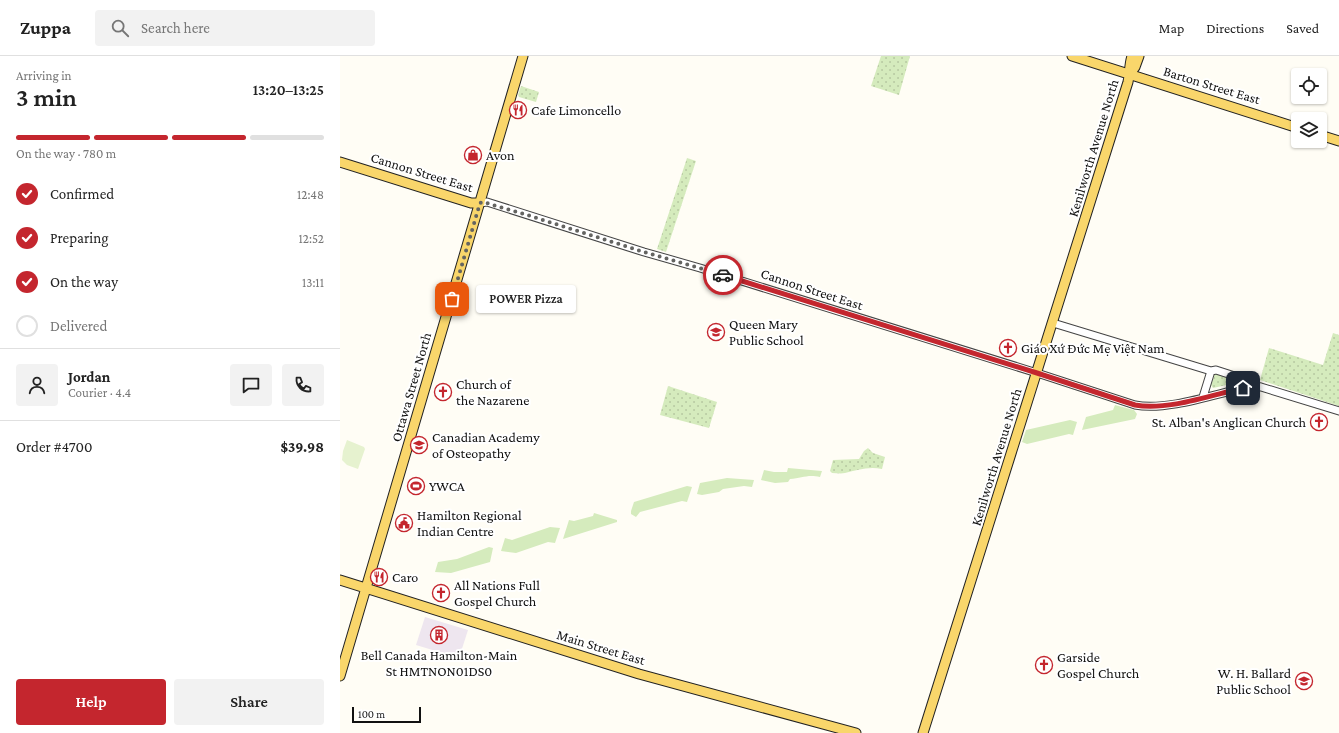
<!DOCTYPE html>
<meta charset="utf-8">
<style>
body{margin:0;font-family:"Crimson Pro",serif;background:#f2f2f2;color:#222;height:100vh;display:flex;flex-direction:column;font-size:15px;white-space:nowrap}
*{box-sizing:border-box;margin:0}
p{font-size:13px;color:#767676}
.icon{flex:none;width:22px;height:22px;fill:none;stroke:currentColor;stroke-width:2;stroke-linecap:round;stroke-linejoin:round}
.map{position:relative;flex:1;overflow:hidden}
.sheet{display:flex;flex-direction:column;background:#fff;width:340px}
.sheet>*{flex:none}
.fabs{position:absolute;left:951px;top:12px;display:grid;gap:8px}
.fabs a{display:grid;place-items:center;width:36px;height:36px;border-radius:4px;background:#fff;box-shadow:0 1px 3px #0004;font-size:20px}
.scale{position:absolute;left:12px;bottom:10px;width:69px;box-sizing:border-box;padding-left:4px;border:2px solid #111;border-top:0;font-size:11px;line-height:14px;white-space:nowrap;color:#111;-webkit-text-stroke:3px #fff;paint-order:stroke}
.pin{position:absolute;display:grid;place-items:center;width:34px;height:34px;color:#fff;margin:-17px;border-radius:8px;box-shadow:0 2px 6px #0006}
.courier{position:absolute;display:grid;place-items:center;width:40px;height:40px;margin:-20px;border:3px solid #c4262e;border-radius:50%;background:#fff;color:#222;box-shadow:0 1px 5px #0007}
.bubble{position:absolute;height:28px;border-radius:4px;background:#fff;box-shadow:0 1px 3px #0004;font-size:13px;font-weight:600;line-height:28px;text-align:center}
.overview em{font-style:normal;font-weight:600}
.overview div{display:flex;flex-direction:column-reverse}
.overview{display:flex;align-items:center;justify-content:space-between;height:68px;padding:0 16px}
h1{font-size:26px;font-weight:600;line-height:30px}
.bar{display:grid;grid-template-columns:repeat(4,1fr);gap:6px 4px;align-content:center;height:48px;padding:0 16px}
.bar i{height:5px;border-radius:3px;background:#e0e0e0}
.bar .selected{background:#c4262e}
.bar p{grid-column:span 4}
.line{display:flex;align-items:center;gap:10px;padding:0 16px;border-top:1px solid #e0e0e0}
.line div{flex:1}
.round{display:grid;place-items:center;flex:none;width:42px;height:42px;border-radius:4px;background:#f2f2f2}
ol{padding:0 16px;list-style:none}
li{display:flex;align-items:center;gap:12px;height:44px}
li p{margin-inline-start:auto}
li .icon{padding:4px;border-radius:50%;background:#c4262e;color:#fff;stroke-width:4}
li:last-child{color:#767676}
li i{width:22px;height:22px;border:2px solid #e0e0e0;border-radius:50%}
.cta{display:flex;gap:8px;margin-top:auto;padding:8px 16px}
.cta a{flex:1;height:46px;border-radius:4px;background:#c4262e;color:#fff;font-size:16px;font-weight:600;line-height:46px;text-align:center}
.cta a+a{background:#f2f2f2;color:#222}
header{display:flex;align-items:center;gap:24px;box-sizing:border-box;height:56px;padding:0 20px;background:#fff;border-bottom:1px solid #e0e0e0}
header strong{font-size:19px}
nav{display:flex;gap:22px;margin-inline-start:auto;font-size:14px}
.search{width:280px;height:36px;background:#f2f2f2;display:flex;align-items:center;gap:10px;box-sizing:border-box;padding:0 14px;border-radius:4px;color:#767676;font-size:15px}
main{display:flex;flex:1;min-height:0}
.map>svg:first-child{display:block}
.industrial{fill:#eee6ef}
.grass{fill:#d5ebbd}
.park{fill:url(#park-dots)}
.pitch{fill:#e6f2cf}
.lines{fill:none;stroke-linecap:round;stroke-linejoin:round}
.minor-casing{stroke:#444;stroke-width:9}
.major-casing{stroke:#222;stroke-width:11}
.minor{stroke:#fff;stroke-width:7}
.major{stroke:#f9d66b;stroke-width:9}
.done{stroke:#646461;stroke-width:4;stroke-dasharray:0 7.2}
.route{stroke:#c4262e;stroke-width:5}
.labels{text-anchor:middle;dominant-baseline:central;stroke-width:4;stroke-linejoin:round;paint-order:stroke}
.street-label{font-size:14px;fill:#111;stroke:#fff}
.poi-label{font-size:14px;fill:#111;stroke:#fff;text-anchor:start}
</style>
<header>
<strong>Zuppa</strong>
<div class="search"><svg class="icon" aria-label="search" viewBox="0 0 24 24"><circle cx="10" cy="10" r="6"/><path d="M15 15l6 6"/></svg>Search here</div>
<nav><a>Map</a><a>Directions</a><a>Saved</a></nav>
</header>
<main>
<section class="sheet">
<div class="overview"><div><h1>3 min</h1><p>Arriving in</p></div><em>13:20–13:25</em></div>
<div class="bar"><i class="selected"></i><i class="selected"></i><i class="selected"></i><i></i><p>On the way · 780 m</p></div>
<ol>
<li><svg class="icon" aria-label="check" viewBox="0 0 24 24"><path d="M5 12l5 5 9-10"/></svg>Confirmed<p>12:48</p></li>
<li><svg class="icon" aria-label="check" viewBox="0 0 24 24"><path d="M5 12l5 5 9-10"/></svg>Preparing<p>12:52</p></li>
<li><svg class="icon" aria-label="check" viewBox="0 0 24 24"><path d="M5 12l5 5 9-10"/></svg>On the way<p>13:11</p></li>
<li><i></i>Delivered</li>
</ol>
<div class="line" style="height:72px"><a class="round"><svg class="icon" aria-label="person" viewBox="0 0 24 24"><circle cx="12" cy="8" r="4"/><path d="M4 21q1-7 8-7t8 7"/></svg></a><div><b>Jordan</b><p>Courier · 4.4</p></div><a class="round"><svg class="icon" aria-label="chat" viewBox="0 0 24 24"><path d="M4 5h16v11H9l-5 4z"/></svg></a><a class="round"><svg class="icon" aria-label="phone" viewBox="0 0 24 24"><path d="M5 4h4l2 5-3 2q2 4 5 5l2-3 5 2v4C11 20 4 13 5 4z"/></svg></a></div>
<div class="line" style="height:52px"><div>Order #4700</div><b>$39.98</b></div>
<div class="cta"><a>Help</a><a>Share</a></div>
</section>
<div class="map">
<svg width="999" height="677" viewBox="0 0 999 677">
<defs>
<pattern id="park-dots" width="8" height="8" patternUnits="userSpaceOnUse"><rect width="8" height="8" fill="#d5ebbd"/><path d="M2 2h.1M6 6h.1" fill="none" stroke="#b6c8a1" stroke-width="1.8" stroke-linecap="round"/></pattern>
</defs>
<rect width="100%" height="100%" fill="#fffdf5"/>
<path class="industrial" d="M85,561L128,574L119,602L76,589Z"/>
<path class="grass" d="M775,349L794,354L797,358L795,363L742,374L746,361L773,354Z
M730,364L737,366L733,379L729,378L687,388L682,386L686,374Z
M448,412L482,415L480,421C468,418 462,422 450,423L448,426L435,427L421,424L424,414L434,416H447Z
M387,422L414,424L412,431L404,430L383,433L379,436L362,439L357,438L360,427Z
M347,430L352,431L347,446L342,445L300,456L296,461L291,458V455L294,446Z
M254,457L277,464V466L223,483L229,464L234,465L253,460Z
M210,471L220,472L215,487L208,486L176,497L161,495L165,482L172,484Z
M149,491L153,492L150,506L111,517L95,516L98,506L117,503Z"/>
<path class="park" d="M541,0H570L559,39L531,30Z
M181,30L199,36L196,46L179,41L178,39Z
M347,102L356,105L326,196L317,193Z
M993,277L999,279V350L920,324L929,292L983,309Z
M876,317L899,325L900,326L873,332L871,329L874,321L873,320L874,318Z
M328,330L377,346L369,372L320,359Z
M528,392L533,397L545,401L542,413C529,410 517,414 505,417C501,418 496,417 492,417L490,415L493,404L519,403L524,395Z"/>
<path class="pitch" d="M7,384L24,391L25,393L18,413L7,409L2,404L3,395Z"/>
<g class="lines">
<g class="minor-casing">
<path id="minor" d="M140,147L147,146L304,196L360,212L697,317L795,349C826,355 872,339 903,332L915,330
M713,267L871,315L876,314L904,323L915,330L921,331L999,355
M863,341L871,315"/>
</g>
<g class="major-casing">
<path id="major" d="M732,0L958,72
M790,18L795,11L799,0
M980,79L999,85
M0,106L131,147H140
M0,524L299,618L516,677
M0,620L183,0
M583,677L788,26C790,17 789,9 792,0"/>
</g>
<use href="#minor" class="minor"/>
<use href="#major" class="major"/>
</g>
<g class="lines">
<path class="done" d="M112,243L140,147L143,146L184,158L304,196L383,219"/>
<path class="route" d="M383,219L697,317L795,349C827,355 872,339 903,332"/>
</g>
<defs>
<g id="restaurant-ring" transform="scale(0.9)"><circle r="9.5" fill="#fff" stroke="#c4262e" stroke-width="1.5"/><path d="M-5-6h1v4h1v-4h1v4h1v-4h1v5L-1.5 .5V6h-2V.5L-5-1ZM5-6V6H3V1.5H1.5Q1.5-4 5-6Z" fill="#c4262e"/></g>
<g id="shop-ring" transform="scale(0.9)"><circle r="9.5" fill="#fff" stroke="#c4262e" stroke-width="1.5"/><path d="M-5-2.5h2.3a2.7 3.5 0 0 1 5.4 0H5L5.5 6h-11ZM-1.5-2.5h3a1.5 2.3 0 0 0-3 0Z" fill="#c4262e"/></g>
<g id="school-ring" transform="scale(0.9)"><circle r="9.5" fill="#fff" stroke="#c4262e" stroke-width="1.5"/><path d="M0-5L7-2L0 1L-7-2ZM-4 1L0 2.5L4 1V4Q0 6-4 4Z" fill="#c4262e"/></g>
<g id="church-ring" transform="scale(0.9)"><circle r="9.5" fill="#fff" stroke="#c4262e" stroke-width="1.5"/><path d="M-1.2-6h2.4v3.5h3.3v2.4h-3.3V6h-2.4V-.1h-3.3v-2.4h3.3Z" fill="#c4262e"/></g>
<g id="university-ring" transform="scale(0.9)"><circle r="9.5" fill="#fff" stroke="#c4262e" stroke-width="1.5"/><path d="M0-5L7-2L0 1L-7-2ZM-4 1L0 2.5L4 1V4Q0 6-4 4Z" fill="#c4262e"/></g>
<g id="stadium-ring" transform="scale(0.9)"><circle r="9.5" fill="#fff" stroke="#c4262e" stroke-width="1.5"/><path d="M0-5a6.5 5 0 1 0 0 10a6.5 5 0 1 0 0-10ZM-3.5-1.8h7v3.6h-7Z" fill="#c4262e"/></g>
<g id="civic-ring" transform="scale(0.9)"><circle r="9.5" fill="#fff" stroke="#c4262e" stroke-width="1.5"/><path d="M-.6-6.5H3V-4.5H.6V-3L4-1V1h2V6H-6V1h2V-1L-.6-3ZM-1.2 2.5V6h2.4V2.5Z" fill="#c4262e"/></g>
<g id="building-ring" transform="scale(0.9)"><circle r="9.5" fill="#fff" stroke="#c4262e" stroke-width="1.5"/><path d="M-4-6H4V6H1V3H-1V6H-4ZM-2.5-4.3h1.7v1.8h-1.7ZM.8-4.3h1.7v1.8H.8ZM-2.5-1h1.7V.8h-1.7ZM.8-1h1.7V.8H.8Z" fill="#c4262e"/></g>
</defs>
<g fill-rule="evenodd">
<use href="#restaurant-ring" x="178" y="54"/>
<use href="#shop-ring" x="133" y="99"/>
<use href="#school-ring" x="376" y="276"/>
<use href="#church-ring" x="668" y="292"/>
<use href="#church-ring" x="103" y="336"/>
<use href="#church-ring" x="979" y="366"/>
<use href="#university-ring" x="79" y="389"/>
<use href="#stadium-ring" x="76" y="430"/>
<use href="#civic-ring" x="64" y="467"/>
<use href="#restaurant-ring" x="39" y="521"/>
<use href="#church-ring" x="101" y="537"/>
<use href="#building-ring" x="99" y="579"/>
<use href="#church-ring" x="704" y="609"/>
<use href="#school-ring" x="964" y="625"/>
</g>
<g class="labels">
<g class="street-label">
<text transform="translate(872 29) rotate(17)">Barton Street East</text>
<text transform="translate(753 92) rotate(-73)">Kenilworth Avenue North</text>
<text transform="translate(82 116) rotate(17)">Cannon Street East</text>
<text transform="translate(472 233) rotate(18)">Cannon Street East</text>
<text transform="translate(71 331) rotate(-74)">Ottawa Street North</text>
<text transform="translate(656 401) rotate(-73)">Kenilworth Avenue North</text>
<text transform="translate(261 591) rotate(17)">Main Street East</text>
</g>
<g class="poi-label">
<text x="191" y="54">Cafe Limoncello</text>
<text x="146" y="99">Avon</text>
<text x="389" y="268">Queen Mary<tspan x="389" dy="16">Public School</tspan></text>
<text x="681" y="292">Giáo Xứ Đức Mẹ Việt Nam</text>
<text x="116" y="328">Church of<tspan x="116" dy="16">the Nazarene</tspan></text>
<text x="966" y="366" text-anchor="end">St. Alban's Anglican Church</text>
<text x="92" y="381">Canadian Academy<tspan x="92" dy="16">of Osteopathy</tspan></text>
<text x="89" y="430">YWCA</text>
<text x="77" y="459">Hamilton Regional<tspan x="77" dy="16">Indian Centre</tspan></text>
<text x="52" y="521">Caro</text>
<text x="114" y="529">All Nations Full<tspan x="114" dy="16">Gospel Church</tspan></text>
<text x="99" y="599" text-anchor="middle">Bell Canada Hamilton-Main<tspan x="99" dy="16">St HMTNON01DS0</tspan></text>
<text x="717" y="601">Garside<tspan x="717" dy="16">Gospel Church</tspan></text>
<text x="951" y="617" text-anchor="end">W. H. Ballard<tspan x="951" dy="16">Public School</tspan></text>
</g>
</g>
</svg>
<div class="fabs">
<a><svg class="icon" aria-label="locate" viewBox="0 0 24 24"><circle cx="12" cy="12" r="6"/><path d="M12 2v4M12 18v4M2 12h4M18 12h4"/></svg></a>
<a><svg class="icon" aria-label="layers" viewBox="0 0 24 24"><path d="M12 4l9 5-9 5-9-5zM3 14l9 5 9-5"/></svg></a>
</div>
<div class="scale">100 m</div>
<div class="pin" style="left:112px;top:243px;background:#ea580c"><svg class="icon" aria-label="bag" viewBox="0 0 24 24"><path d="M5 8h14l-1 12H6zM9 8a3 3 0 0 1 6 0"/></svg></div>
<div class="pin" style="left:903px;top:332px;background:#1f2937"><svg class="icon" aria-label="home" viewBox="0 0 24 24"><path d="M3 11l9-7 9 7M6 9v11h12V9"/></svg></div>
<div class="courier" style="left:383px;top:219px"><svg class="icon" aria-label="car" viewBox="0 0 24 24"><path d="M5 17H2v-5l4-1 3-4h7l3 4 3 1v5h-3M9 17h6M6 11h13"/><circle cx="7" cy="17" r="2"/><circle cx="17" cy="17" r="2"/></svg></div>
<div class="bubble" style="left:136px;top:229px;width:100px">POWER Pizza</div>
</div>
</main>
